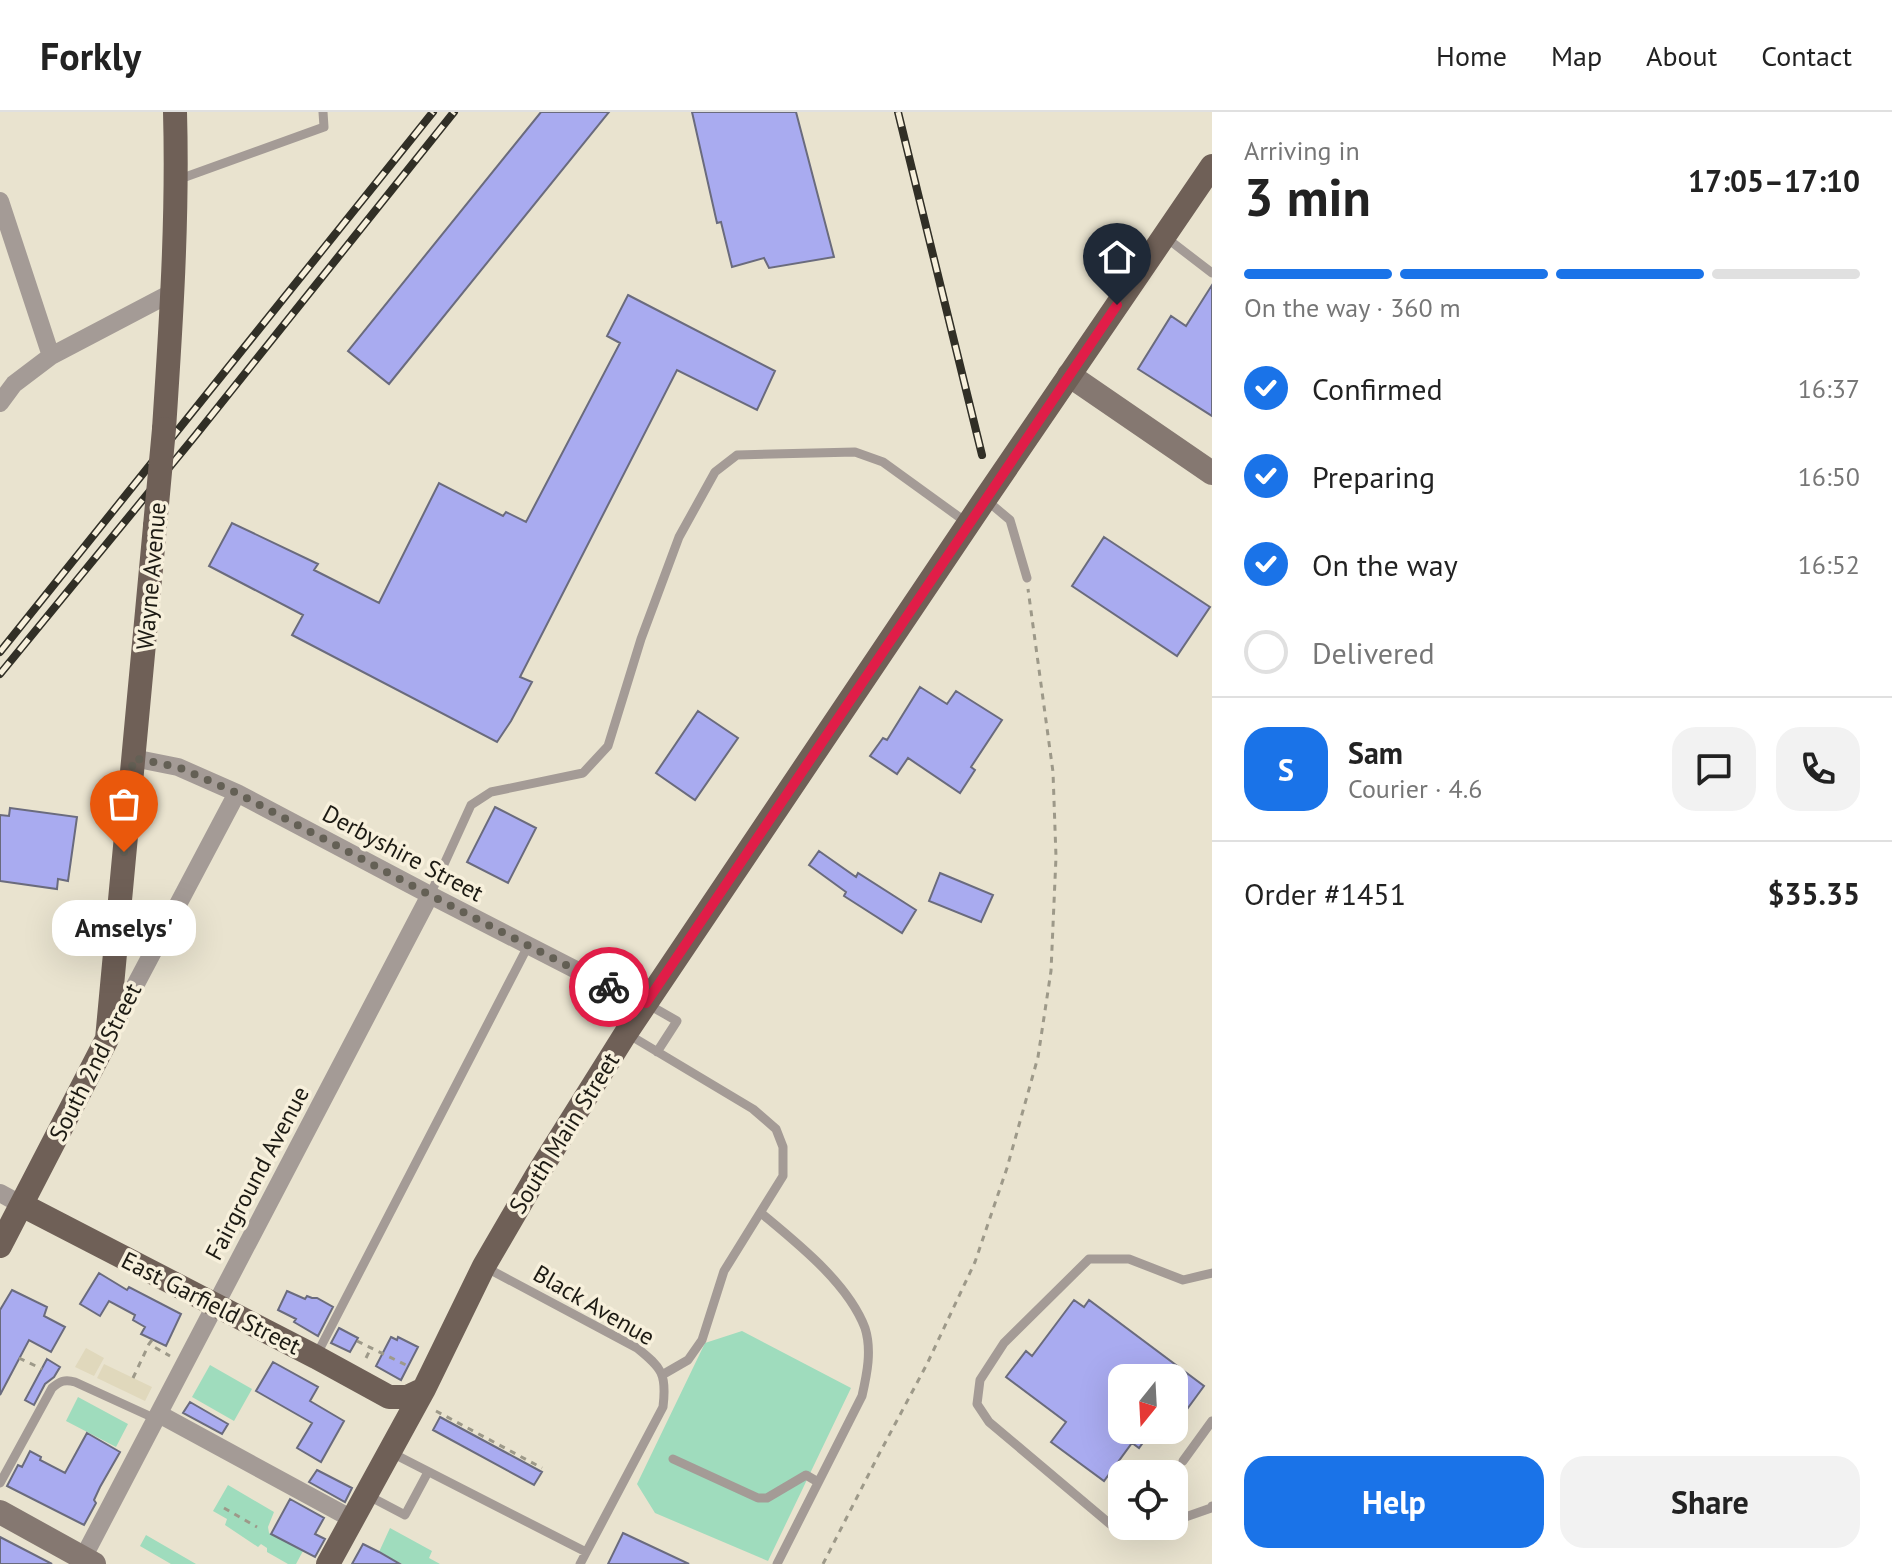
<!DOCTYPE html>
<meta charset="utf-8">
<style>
body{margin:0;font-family:"PT Sans",sans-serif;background:#f2f2f2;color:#222;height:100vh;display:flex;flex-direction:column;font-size:30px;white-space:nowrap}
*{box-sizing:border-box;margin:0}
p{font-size:26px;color:#767676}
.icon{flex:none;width:44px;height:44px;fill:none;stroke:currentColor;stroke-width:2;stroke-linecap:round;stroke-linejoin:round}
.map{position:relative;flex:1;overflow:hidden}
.sheet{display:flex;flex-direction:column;background:#fff;width:680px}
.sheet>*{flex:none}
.needle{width:52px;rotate:198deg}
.fabs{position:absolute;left:1108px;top:1252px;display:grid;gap:16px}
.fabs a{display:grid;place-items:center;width:80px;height:80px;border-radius:16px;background:#fff;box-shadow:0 8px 32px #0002;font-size:40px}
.pin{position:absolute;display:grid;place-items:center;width:68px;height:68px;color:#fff;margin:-82px -34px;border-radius:50% 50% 50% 0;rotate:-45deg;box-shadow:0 0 8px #0007}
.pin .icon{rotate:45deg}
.courier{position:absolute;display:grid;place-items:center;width:80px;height:80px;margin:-40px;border:6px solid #e11d48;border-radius:50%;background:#fff;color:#222;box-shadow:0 2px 10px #0007}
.bubble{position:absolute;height:56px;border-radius:24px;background:#fff;box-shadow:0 8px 32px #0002;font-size:26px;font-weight:800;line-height:56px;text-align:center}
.headline em{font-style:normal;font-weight:800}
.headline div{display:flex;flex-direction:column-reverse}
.headline{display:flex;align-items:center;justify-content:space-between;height:136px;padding:0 32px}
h1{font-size:52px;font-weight:800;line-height:60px}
.bar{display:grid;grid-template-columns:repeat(4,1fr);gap:12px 8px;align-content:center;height:96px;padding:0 32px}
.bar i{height:10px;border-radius:6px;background:#e0e0e0}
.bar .active{background:#1a73e8}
.bar p{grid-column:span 4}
.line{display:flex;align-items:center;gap:20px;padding:0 32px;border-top:2px solid #e0e0e0}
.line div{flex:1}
.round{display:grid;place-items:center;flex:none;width:84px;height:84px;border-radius:24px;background:#f2f2f2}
ol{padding:0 32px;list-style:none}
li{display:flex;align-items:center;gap:24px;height:88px}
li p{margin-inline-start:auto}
li .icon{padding:8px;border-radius:50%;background:#1a73e8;color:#fff;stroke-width:4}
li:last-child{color:#767676}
li i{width:44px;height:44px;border:4px solid #e0e0e0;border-radius:50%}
.cta{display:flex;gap:16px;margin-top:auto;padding:16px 32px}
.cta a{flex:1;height:92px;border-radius:24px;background:#1a73e8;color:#fff;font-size:32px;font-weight:800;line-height:92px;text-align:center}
.cta a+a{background:#f2f2f2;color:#222}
header{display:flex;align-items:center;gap:48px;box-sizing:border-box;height:112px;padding:0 40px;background:#fff;border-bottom:2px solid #e0e0e0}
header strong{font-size:38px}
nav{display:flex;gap:44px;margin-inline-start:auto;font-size:28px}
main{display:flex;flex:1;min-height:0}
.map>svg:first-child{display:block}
.built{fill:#e0d8bc}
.green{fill:#9fdcbd}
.building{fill:#a9abf0;stroke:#6a6b7d;stroke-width:2}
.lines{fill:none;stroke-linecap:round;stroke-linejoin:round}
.path{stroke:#9d9989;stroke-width:3;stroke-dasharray:6 6;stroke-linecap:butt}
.lane{stroke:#a49b96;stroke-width:9}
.street{stroke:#a49b96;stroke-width:18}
.secondary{stroke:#857871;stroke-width:24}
.primary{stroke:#6f6057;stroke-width:24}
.rail-casing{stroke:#312f26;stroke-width:8}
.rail{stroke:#f7f0dc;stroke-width:5;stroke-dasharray:15;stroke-linecap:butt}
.primary-bridge{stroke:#6f6057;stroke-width:24}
.done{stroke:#646055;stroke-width:8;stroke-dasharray:0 14.4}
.route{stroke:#e11d48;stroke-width:10}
.labels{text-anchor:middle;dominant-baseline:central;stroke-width:7;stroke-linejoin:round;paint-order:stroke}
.street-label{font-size:24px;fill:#1c1a13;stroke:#f7f0dc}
</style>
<header>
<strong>Forkly</strong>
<nav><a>Home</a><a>Map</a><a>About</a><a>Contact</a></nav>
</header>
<main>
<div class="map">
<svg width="1212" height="1452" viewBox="0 0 1212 1452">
<rect width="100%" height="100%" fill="#e9e3cf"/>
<path class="built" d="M86,1236L104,1246L94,1264L75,1255Z
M104,1252L152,1275L145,1289L97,1266Z"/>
<path class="green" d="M742,1219L851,1276L768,1449L655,1401L637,1372L705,1231Z
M210,1253L252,1277L234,1309L192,1285Z
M78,1285L128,1312L116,1335L66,1309Z
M228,1373L274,1400L268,1415L269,1421L303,1439L296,1452H288L267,1440V1436L261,1432L258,1435L225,1413L227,1407L213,1399Z
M390,1416L432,1439L429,1446L440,1452H402L379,1440Z
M146,1423L196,1452H171L140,1434Z"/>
<path class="building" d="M541,0H609L389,272L348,239Z
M692,0H796L834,145L769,156L764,146L732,155L721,110L717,111Z
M1212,173V304L1138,257L1171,204L1186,214Z
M628,183L775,259L757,298L677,258L520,565L532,570L511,609L497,630L292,523L303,503L209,454L232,411L318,452L314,458L379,491L439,371L503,404L506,400L526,410L620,231L607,224Z
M1104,425L1210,495L1177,544L1072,474Z
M920,575L947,592L956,579L1002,608L971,655L975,658L960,681L908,646L897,662L870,644L883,626L887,628Z
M698,599L738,626L695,688L656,661Z
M495,695L536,716L508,771L467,750Z
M10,696L77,705L68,769L58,767L57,777L0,769V703L9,704Z
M819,739L856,765L858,761L916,798L902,821L844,784L846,780L809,753Z
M940,761L993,783L981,810L929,789Z
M99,1161L127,1178L129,1175L181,1202L166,1234L141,1222L145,1215L133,1208L135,1203L109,1189L100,1204L80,1192Z
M12,1178L47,1195L44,1204L65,1215L51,1240L29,1228L0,1283V1198Z
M287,1179L305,1187L307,1184L312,1186H317L333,1195L318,1224L294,1210L296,1207L278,1198Z
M1074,1188L1084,1195L1089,1188L1204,1274L1174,1315V1266H1122V1318H1152L1139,1336L1132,1331L1104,1369L1051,1330L1066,1310L1006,1265L1026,1239L1032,1244Z
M339,1216L358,1226L350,1240L331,1231Z
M391,1225L397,1228L398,1225L418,1235L401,1268L376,1254Z
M47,1247L60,1255L54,1265L45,1272L34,1293L25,1288Z
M273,1250L318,1275L310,1289L344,1309L321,1350L297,1336L312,1311L256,1279Z
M190,1290L228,1312L222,1322L183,1301Z
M440,1305L542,1360L534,1373L433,1318Z
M87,1321L120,1340L100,1375L94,1388L96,1391L84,1413L7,1374L18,1353L22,1355L30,1339L41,1345L40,1348L65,1361Z
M317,1358L352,1376L345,1390L309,1370Z
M290,1387L324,1406L315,1422L325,1427L315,1445L271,1422Z
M623,1421L689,1452H608Z
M0,1425L52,1452H0Z
M363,1432L379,1440L400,1452H352Z"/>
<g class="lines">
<path class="path" d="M152,1228L149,1232L170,1244
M357,1229L406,1253
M19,1246L42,1257
M366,1246L371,1236
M133,1266L149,1232
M436,1299L542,1356
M224,1396L257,1415
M823,1452L877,1346L927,1252L975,1150L1007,1056L1038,945L1051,859L1056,745L1053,660L1028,477"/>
<path class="lane" d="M177,68L324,15L323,0
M1164,124L1212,161
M985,387L1010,408L1027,466
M430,783L471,693L491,680L583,661L608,634L641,527L679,425L715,360L737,343L855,340L883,350L966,410
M649,893L677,909L657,940
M626,921L753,997L776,1017L783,1035V1064L724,1159L702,1228L688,1248L662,1263
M761,1101C797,1131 848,1171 865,1216C872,1238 867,1262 862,1284L777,1452
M485,1155L637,1236C662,1256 667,1262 663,1295L580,1452
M317,1242L528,834
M390,1340L586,1440
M673,1347L758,1386H767L806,1363L818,1370
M1183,1349L1212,1309
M0,1371L52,1276C60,1269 65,1267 75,1270L156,1307
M367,1383L405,1403L428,1360
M1174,1409L1211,1396L1212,1394
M1122,1413L1110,1412L989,1310L977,1292L980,1268L1004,1231L1089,1147H1129L1183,1168L1212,1161
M1131,1414L1152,1416L1158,1414"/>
<path class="street" d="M0,89L51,244
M0,291L14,272L51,244L173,180
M133,646L178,655L237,681L430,783L627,884L646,891
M111,919L237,681
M0,1081L22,1093
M159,1302L352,1407
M83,1446L430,783"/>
<path class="secondary" d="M1069,263L1212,361
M0,1400L94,1452"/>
<path class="primary" d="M164,317C171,212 178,106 175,0
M22,1093L316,1245L389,1285H407L424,1277
M0,1134L107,927L155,414
M328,1452L424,1277L484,1154L537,1063L626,921L985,387L1212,54"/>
<g class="rail-casing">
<path id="rail" d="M898,0L982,343
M0,540L433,0
M0,562L195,324L454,0"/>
</g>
<use href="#rail" class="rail"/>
<path class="primary-bridge" d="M155,414L164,317"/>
</g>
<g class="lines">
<path class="done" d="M124,740L133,646L178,655L237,681L430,783L609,875"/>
<path class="route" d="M609,875L646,891L1117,193"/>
</g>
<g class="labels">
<g class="street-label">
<text transform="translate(151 464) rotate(-85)">Wayne Avenue</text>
<text transform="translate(403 741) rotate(28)">Derbyshire Street</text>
<text transform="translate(95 950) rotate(-63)">South 2nd Street</text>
<text transform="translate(564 1021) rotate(-58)">South Main Street</text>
<text transform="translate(257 1061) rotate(-62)">Fairground Avenue</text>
<text transform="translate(211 1191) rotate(27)">East Garfield Street</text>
<text transform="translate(594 1193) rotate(30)">Black Avenue</text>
</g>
</g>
</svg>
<div class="fabs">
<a><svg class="needle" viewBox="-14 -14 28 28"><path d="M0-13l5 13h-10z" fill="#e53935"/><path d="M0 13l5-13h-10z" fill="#767676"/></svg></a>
<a><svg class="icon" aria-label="locate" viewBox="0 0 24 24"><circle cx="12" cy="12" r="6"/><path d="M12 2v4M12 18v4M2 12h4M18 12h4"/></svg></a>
</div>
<div class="pin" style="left:124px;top:740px;background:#ea580c"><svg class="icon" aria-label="bag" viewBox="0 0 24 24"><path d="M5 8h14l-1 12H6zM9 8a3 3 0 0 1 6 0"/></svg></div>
<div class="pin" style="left:1117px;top:193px;background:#1f2937"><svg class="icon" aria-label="home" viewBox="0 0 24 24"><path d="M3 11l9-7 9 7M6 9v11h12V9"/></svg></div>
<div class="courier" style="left:609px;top:875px"><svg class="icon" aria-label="bike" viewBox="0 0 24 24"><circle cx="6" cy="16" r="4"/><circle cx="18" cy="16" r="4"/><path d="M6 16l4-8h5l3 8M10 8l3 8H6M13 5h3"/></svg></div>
<div class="bubble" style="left:52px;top:788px;width:144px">Amselys'</div>
</div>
<section class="sheet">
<div class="headline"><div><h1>3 min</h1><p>Arriving in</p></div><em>17:05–17:10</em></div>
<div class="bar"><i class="active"></i><i class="active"></i><i class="active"></i><i></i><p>On the way · 360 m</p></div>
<ol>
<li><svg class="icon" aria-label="check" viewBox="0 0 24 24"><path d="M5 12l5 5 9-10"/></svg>Confirmed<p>16:37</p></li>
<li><svg class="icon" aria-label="check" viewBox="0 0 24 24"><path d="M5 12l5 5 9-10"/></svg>Preparing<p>16:50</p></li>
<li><svg class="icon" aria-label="check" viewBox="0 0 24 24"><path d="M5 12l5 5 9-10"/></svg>On the way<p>16:52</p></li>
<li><i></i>Delivered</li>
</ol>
<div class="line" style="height:144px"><b class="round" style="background:#1a73e8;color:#fff">S</b><div><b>Sam</b><p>Courier · 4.6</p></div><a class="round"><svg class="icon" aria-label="chat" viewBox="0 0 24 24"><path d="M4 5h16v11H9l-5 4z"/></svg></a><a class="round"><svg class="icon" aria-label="phone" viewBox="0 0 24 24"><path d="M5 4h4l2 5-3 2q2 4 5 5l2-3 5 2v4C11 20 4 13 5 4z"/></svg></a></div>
<div class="line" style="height:104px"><div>Order #1451</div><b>$35.35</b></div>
<div class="cta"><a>Help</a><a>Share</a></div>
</section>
</main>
